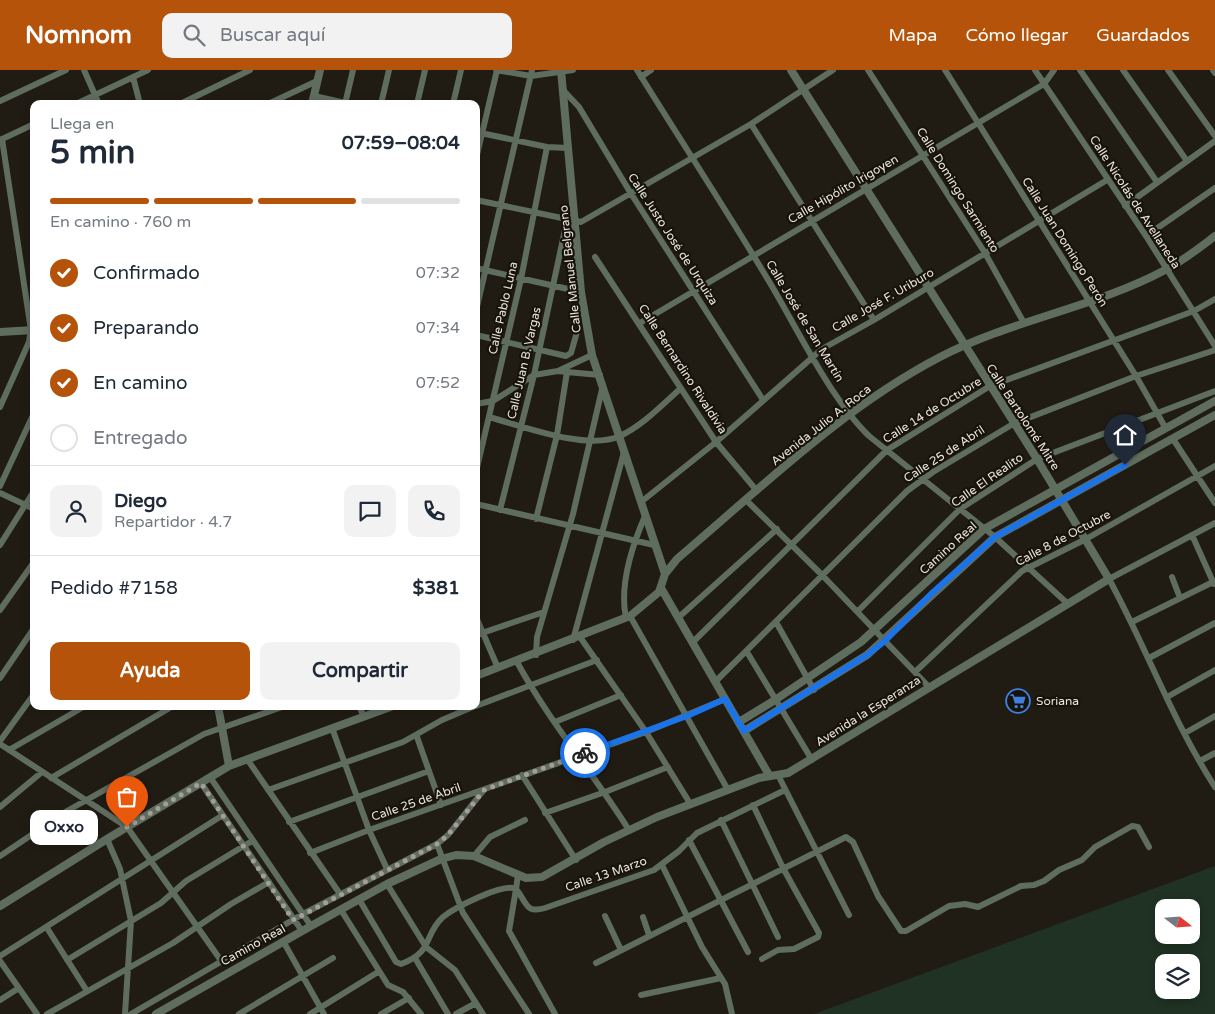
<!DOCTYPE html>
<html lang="es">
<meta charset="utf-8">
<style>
body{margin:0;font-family:"Varela Round",sans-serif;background:#f2f2f3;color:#1f2937;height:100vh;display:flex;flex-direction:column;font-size:19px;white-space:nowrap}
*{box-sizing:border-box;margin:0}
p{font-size:16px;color:#747a83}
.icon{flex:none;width:28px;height:28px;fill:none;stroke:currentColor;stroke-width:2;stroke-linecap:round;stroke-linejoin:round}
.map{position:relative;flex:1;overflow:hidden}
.sheet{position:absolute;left:30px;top:30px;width:450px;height:610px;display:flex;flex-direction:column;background:#fff;border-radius:10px;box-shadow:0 2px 8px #0003}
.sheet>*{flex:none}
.needle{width:32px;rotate:107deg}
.buttons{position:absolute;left:1155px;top:829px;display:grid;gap:10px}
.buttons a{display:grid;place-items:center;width:45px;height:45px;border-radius:10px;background:#fff;box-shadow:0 2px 8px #0003;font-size:25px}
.pin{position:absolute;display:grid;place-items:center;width:42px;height:42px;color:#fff;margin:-51px -21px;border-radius:50% 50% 50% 0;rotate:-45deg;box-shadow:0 0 5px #0007}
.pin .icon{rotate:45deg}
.courier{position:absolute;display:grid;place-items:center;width:50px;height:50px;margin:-25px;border:4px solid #1a73e8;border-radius:50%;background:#fff;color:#222;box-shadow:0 1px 6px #0007}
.bubble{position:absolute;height:35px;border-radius:10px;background:#fff;box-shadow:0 2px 8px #0003;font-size:16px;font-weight:800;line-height:35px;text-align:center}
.overview em{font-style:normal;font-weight:800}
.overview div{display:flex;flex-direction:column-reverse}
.overview{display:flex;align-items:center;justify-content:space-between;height:85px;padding:0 20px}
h1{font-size:32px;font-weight:800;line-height:38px}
.bar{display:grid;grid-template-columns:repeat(4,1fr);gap:8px 5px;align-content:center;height:60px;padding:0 20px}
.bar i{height:6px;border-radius:4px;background:#e0e1e3}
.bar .selected{background:#b45309}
.bar p{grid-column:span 4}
.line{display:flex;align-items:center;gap:12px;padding:0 20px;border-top:1px solid #e0e1e3}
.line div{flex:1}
.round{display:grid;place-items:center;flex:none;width:52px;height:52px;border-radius:10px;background:#f2f2f3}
ol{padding:0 20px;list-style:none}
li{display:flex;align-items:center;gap:15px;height:55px}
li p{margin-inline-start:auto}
li .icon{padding:5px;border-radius:50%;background:#b45309;color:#fff;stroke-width:4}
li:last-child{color:#747a83}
li i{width:28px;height:28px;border:2px solid #e0e1e3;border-radius:50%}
.cta{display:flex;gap:10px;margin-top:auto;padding:10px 20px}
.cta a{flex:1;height:58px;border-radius:10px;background:#b45309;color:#fff;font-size:20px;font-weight:800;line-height:58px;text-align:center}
.cta a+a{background:#f2f2f3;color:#1f2937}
header{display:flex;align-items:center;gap:30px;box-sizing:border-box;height:70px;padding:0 25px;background:#b45309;color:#fff}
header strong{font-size:24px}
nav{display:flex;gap:28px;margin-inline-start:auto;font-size:18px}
.search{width:350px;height:45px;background:#f2f2f3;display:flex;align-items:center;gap:12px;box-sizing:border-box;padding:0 18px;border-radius:10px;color:#747a83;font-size:19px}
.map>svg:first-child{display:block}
.green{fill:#1f3223;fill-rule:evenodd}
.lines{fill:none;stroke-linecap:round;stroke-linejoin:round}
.minor{stroke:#5f6d5f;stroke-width:6}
.tertiary{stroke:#5f6d5f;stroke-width:8}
.done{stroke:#a39f98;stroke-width:5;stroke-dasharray:0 9}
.route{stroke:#1a73e8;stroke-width:6}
.labels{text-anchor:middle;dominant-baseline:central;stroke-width:4.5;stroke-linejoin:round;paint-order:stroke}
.street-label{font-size:12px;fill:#e9e6e0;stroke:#18130a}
.poi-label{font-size:12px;fill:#e9e6e0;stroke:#18130a;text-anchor:start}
</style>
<header>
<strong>Nomnom</strong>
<div class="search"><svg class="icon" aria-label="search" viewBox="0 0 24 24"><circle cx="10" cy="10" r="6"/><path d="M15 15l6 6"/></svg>Buscar aquí</div>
<nav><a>Mapa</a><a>Cómo llegar</a><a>Guardados</a></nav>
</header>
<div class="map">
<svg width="1215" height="944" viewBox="0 0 1215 944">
<rect width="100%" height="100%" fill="#211c13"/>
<path class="green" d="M1215,796V944H814ZM1164,838H1191V865H1164ZM1164,892H1191V920H1164Z"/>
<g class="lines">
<path class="minor" d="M84,0L99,34
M496,0L531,6L573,0
M637,0C681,71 727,141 770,213C798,260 830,328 869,366L995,467L1067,533
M868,0L985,183L1024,253
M945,0L1136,306L1165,357
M1035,0L1146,166L1215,276
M1080,0L1157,112
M1123,0L1187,91
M1168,0L1215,66
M1213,0L1215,3
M133,7L140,34
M641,7L651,0
M564,21L579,37L630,122L763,330
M314,26L350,34
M0,31L66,0
M76,34L148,0
M180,34L250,0
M268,34L317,11
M345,34L353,0
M381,34L389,0
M417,34L425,0
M453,34L461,0
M751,54L874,250
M476,62L547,77L568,78
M0,70L34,54
M476,89L497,0
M476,130L581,152L751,54L833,0
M1125,136L1215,71
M1146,166L1215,118
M595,187L716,372L757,421
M476,198L581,222
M476,241L532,0
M640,253L1044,14L1054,0
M476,265L566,286L571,283L577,262
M567,302L600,305
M476,334L493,331L534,305L558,301L592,285
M0,337L29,272L31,260L2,69
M489,347C523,356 587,381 620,366C642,356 662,335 680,319
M1173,369L1215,433
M476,402L521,209L547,77
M0,416L34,343
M0,423L34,439
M746,430L823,506L929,617
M641,432L716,372L822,279L874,250L1107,110
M476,434L654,475
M500,440L534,305L567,150
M536,449L557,365L567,302L558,301
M1215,453L1109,509C1146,577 1173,652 1215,717
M1192,465L1214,514
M0,475L34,421
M1172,507L1180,528
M0,540L34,492
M858,541L960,439L1037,389L1215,321
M630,546L728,720
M476,547L498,598
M679,547L777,459
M626,548C619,515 632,476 645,446
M776,552L814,620
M1132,552L1213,512
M476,565L544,542
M580,567L646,662L691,735
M573,570L624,382
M693,572L887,380L990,316L1194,241L1215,229
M747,582L812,690
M536,585L537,567L573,444L603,315
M1149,588L1215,553
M517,592C549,651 593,703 629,760
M915,602L1022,501L1086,469L1215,396
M0,608L34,558
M716,611L907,421L933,402L1013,354L1136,306L1215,280
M1167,627L1215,600
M359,636L364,647
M476,636L597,590
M555,652L621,625
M332,658L369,760L387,799
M1185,663L1215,646
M417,667L441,735
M0,671L34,624
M0,674L127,757L222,892
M9,680L85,636
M247,689L340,824
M1200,691L1215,683
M522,705L576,790
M778,705L849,845
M210,707L311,856
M51,708L173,636
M201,713L302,861
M268,720L403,672L442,650L475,636
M753,735L783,798L819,863L818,867L794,879L778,880L762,889
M0,737L42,702
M545,743L605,722L668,697
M721,750L778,867
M289,752L429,701
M107,769L120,799L131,851L125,944
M689,770L748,882
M437,774L463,843L529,944
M310,783L369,760L646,662L725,629
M0,786L67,741L204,664L285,636
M474,786L490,767L525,750
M662,795L702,877L725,914L732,944
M518,805L516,819C527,832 525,844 545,838L654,800L679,781L697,763L785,720
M387,814L426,877L455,900L483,944
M360,831L396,892L401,894C435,881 423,865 443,847C454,838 504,812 516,819L509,861L555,944
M341,840L388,915L403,922L421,944
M605,846L621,880
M643,847L649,865
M47,858L87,921
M283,871L324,944
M0,886L223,745
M415,888L448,944
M67,890L161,833L186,811L252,771
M0,891L37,944
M596,893L846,767L853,772L878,826L901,861H906L949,836L965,834L978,837L1021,816L1034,815L1044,811L1059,800L1082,790L1095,777L1132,756L1138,757L1149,777
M641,925L721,908
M0,930L19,918
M47,944L173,873L231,834L269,812
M131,944L303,844L437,774L448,765L483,721
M239,944L333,888
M310,944L378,902
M381,944L409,928
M456,944L476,933"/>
<path class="tertiary" d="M561,0L581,222L592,285L665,504
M312,34L320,0
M0,262L34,260
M661,518L769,705
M476,606L630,546L659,522L665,504L677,489C761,418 842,338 940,287C1011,250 1094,238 1165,200C1183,191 1199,178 1215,166
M218,636L229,696
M739,652L775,630L861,572L984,459L1215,331
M744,661L867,585L995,467L1215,345
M0,836L107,769L229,696L393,636
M156,944L311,856L387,814L441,789L456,785L474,786L526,808L542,807L604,772L657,747L759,708L788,703L1109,509L1037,389L791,0"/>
</g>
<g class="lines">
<path class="done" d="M127,757L201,713L293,850L437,774L448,765L484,720L585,683"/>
<path class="route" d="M585,683L687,646L725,629L744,661L867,585L885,571L931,524L995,467L1125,395"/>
</g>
<defs>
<g id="supermarket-ring" transform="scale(1.25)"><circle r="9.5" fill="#18130a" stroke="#3f7fe0" stroke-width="1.5"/><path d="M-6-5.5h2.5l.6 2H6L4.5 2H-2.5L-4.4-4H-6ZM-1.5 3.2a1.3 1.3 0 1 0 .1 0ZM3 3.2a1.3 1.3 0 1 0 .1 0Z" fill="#3f7fe0"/></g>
</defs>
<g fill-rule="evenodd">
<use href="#supermarket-ring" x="1018" y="631"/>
</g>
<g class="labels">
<g class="street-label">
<text transform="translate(843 119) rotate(-30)">Calle Hipólito Irigoyen</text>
<text transform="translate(958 120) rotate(58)">Calle Domingo Sarmiento</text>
<text transform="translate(1135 132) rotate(57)">Calle Nicolás de Avellaneda</text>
<text transform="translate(673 169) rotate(57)">Calle Justo José de Urquiza</text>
<text transform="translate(1065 172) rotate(58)">Calle Juan Domingo Perón</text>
<text transform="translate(570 199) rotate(-96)">Calle Manuel Belgrano</text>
<text transform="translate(883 230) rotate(-30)">Calle José F. Uriburo</text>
<text transform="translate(503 238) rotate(-77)">Calle Pablo Luna</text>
<text transform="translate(805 251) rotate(59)">Calle José de San Martín</text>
<text transform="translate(524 293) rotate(-77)">Calle Juan B. Vargas</text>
<text transform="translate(683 299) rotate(57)">Calle Bernardino Rivaldivia</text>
<text transform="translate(932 340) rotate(-32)">Calle 14 de Octubre</text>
<text transform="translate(1023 347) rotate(57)">Calle Bartolomé Mitre</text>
<text transform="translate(821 355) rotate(-38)">Avenida Julio A. Roca</text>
<text transform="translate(944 384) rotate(-33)">Calle 25 de Abril</text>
<text transform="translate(987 410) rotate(-35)">Calle El Realito</text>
<text transform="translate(1063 468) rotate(-28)">Calle 8 de Octubre</text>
<text transform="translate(948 478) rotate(-42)">Camino Real</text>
<text transform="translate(868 641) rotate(-32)">Avenida la Esperanza</text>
<text transform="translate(416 732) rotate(-19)">Calle 25 de Abril</text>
<text transform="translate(606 804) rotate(-19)">Calle 13 Marzo</text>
<text transform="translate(253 875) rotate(-29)">Camino Real</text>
</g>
<g class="poi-label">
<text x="1036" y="631">Soriana</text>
</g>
</g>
</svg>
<div class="buttons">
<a><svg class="needle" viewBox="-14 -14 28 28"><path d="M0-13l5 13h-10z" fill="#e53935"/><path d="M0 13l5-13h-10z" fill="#747a83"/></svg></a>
<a><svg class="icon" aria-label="layers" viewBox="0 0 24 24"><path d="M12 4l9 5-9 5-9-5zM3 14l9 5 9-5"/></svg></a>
</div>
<div class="pin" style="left:127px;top:757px;background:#ea580c"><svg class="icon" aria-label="bag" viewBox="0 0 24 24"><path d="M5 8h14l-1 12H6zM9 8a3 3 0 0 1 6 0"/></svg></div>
<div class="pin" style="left:1125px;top:395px;background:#1f2937"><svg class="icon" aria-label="home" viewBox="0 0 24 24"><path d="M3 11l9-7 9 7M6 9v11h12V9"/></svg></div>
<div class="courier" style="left:585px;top:683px"><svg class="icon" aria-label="bike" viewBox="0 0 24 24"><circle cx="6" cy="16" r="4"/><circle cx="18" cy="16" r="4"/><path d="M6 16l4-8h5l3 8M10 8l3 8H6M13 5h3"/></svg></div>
<div class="bubble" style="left:30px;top:740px;width:68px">Oxxo</div>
<section class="sheet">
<div class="overview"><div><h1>5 min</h1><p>Llega en</p></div><em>07:59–08:04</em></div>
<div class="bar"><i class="selected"></i><i class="selected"></i><i class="selected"></i><i></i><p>En camino · 760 m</p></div>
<ol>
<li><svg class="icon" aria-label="check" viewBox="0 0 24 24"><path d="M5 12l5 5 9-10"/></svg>Confirmado<p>07:32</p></li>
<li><svg class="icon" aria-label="check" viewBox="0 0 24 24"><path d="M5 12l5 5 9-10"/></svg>Preparando<p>07:34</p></li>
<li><svg class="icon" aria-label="check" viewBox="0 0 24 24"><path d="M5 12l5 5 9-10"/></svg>En camino<p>07:52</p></li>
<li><i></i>Entregado</li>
</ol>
<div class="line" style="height:90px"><a class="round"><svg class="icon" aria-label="person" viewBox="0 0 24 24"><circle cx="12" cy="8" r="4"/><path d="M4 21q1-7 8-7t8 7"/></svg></a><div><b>Diego</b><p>Repartidor · 4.7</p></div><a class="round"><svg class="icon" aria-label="chat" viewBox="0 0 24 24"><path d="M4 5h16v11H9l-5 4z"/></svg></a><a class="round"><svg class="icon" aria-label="phone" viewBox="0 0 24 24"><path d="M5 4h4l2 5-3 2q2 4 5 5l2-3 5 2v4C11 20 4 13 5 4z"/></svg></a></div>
<div class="line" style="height:65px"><div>Pedido #7158</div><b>$381</b></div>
<div class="cta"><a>Ayuda</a><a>Compartir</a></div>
</section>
</div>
